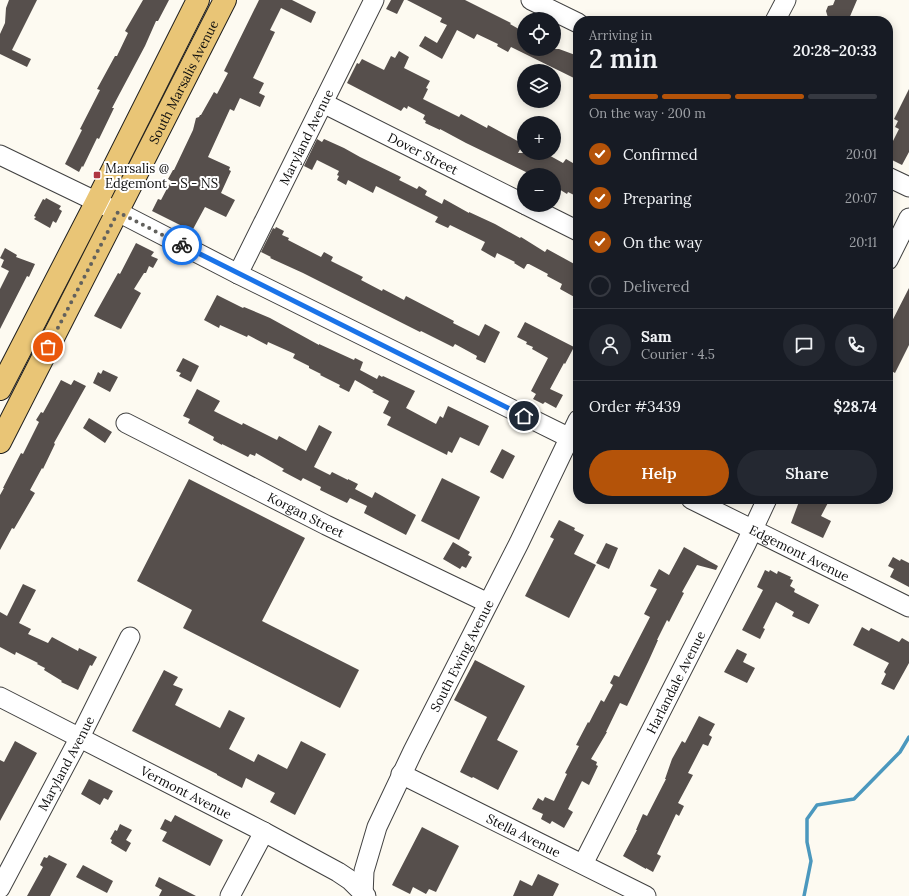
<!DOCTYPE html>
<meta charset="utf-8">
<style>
body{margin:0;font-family:Lora,serif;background:#242831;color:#f1f3f6;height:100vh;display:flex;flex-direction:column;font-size:15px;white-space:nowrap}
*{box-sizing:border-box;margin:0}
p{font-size:13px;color:#9ea1a6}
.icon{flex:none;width:22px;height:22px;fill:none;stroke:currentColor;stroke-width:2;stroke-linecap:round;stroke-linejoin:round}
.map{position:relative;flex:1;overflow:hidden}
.side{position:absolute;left:573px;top:16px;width:320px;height:488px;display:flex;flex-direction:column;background:#171b24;border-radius:16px;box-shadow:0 2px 10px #0003}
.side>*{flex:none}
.buttons{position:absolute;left:517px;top:12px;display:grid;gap:8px}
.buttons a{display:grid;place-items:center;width:44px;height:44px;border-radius:50%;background:#171b24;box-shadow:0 2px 10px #0003;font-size:20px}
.pin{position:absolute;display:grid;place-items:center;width:34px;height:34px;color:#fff;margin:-17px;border:2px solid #fff;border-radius:50%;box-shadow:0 1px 4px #0007}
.courier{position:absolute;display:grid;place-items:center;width:40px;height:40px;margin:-20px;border:3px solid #1a73e8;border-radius:50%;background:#fff;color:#222;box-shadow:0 1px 5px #0007}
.head em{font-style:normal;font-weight:600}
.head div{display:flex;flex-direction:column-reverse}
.head{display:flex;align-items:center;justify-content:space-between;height:68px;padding:0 16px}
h1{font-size:26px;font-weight:600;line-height:30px}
.bar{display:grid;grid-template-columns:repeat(4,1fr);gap:6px 4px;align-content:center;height:48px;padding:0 16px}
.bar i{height:5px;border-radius:3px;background:#363941}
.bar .on{background:#b45309}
.bar p{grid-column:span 4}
.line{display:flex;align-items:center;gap:10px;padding:0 16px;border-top:1px solid #363941}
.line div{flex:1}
.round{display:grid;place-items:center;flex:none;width:42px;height:42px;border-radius:21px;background:#242831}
ol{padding:0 16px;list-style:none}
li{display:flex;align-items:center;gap:12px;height:44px}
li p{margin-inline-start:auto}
li .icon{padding:4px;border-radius:50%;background:#b45309;color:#fff;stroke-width:4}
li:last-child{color:#9ea1a6}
li i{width:22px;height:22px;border:2px solid #363941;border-radius:50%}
.button{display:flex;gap:8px;margin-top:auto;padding:8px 16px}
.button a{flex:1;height:46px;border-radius:24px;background:#b45309;color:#fff;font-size:16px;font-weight:600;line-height:46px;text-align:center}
.button a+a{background:#242831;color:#f1f3f6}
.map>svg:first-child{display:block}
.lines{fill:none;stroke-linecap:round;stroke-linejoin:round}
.stream{stroke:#4b98be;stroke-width:3.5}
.building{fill:#564f4c}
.minor-casing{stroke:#414141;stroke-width:21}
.major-casing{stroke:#1f1f1f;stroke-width:24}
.minor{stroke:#fff;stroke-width:19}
.major{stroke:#e9c576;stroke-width:22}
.done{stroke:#62615d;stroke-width:4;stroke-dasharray:0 7.2}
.route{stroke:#1a73e8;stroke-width:5}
.poi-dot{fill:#af3644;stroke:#fff;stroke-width:1.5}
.labels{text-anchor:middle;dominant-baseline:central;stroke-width:4;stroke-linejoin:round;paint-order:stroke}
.street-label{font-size:13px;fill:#0e0e0e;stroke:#fff}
.poi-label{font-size:13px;fill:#0e0e0e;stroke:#fff;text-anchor:start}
</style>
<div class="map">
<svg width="909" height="896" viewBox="0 0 909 896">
<rect width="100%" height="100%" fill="#fdfaf1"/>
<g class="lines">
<path class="stream" d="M804,896L811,861L807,842V819L817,805L854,799L900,752L909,737"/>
</g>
<path class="building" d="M9,0H37L12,50L31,59L27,67L0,54V34L5,23L6,8Z
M143,0H169L158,21H156L145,46L112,108H114L99,139L97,138L83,167L82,166L79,172L65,164L82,130L80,129L100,90L97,89L115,56H117L128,33L125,31Z
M259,0H292L316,12L311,23L281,8L270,30L275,32L253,78L264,83L259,93L265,96L260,107L240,98L234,111L230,109L208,157L230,167L229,170L231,171L221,193L235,200L226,217L205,207L192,231L152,211L158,199L161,200L171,181L168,179L173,170H174L193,130L196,118L199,117L200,115H201L214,92L217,94L228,73L224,71Z
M391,0H404L397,14L386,9Z
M407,0H465L511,23L510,24L524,32V49H559L578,56V80L511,47L508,52L497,46L498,44L477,34L474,39L457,30L442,59L419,46L425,36L437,43L447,25L440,22L442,18Z
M835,0H857L848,21H829L826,11L828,6L833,5Z
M399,51L409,57L404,68L430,81L426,88L428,89L423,99L459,117L461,114L487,128L488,125L523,144L518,153H545L563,163L566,159L578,166V197L568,192L567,194L554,186V175H532L466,143L440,129V130L425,123L426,121L423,119L425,115L408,106L407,109L404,107L401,111L347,83L357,63L359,64L362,59L384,70L391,56L395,58Z
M909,89V152L902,165L888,158V151L899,129L895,127L898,121L894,119Z
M317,139L322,142L324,139L344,148L360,157L401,177L399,180L417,189L419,186L427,191L425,195L442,204L444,199L469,213V212L495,224L520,238L521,237L545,252L547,249L578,266V299L560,289L562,284L547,276L548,274L529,264H527L524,269L514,263L515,262L497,253L495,258L481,250L485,242L450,225L448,228L435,222L438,217L376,186L373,193L348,180L346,185L337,180L339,176L337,175L339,171L317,160L312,170L304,166Z
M46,198L61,206L59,209L62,211L56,223L53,221L50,228L34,219L36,217L34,216L43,199L45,200Z
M276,227L284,231L282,235L289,238L288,240L321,257L324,252L333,257L331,261L363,277L361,280L382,291L383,289L404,300L406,296L454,321L453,323L479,336L485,324L500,332L485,363L476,359L477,356L455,344L453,347L421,331L420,332L303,273L270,258L271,257L261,252L273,228L275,229Z
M136,243L154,252L151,256L158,259L153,268L149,266L146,273H144L134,289L141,293L121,329L94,316L118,273L120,274Z
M5,248L17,255L16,257L35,264L29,277L27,276L0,329V289L9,271L1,267L4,260L0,258Z
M909,288V345L895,373L888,369V329Z
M217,295L243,308L244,307L270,318L319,345V344L354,360L355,358L363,362L360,370L377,379L379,375L382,377L383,376L415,391L406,408L436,424L440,416L443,418L448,406L489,426L479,446L460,437L452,453L448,451L447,455L387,425L391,417L383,413L389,401L372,392L374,391L355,380L349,392L339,387L340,385L320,375L321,374L309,368V366L293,358L295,354L268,342L267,345L248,335L247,337L220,325L219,328L204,320Z
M525,322L574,347L565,364L564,363L550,389L563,395L556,408L545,402L543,404L533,399L536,394L531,391L548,358L532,349L533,347L526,344L527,342L517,337Z
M183,358L199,366L191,382L179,376L181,373L176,371Z
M103,370L118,377L110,392L93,383L98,372L101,374Z
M61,380L71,385L74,380L86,386L54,443L55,444L43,469L42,468L30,490L35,493L14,529L12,528L0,550V495L4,488H3L21,453L23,454L39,422L36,420L41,412L43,413L48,404Z
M197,389L220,401L214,411L242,425L243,423L277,440L279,436L306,451L319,425L332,432L314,467L330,475L332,472L348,480V479L358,484L355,489L372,498L375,492L416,515L406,535L364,513L367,506L350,498L347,503L320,490L321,487L303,478L301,481L282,471L284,469L256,453L255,456L250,454L248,457L222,444V445L213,440L214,437L188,423L190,419L183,416Z
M89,418L112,432L105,443L83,428Z
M502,449L515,456L503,479L490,472Z
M442,478L480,497L459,540L421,521Z
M189,479L305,538L262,621L359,670L340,708L183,628L192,610L137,581Z
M800,499H830L821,516L831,521L823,538L791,523Z
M559,520L575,528L574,530L584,535L574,554L596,565L569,618L525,596L554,539L550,537Z
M453,542L470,552L468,555L472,557L466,568L462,566L460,569L443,559Z
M606,543L618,548L609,569L596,563Z
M684,547L718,566L716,570L697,565L682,592L684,593L669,622L667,620L657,640H658L649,660L627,706L620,703L606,732H607L591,759L597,762L596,765L598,766L589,785L582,781L568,809L573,812L564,828L552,821L550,824L541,819L543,814L532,809L538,798L543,801L545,797L554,801L567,774L565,773L579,746L576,745L588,722L589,723L601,700L604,702L613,685L610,683L614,675L619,677L650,617L644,614L657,589L650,586L659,569L669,575Z
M893,557L900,561L901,559L909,563V587L890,577L894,569L888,566Z
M765,570L769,572L770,570L777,574L778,571L791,577L790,579L793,580L790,586L795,589L794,592L819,605L809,624L792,616L794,612L776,602L763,628L765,629L760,639L742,630L763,590L757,587Z
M23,584L36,590L19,623L31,629L28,634L48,643L52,637L78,651L79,648L97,657L92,666L90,665L78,690L61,682L62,681L44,670L45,668L37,664L38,663L16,652L15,655L0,647V612L7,616Z
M862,627L869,631L871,628L899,642L902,638L909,642V663L894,690L881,684L886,674L884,672L889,663L853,645Z
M737,649L747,654L743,662L755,668L747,683L724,672Z
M475,660L525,686L497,740L518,751L498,790L473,777L472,778L460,772L487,717L454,700Z
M164,670L178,677L173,685L183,689L175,705L220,728L229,710L245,718L229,749L254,762L258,754L287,769L301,741L326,754L295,815L270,802L275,793L246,778L242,788L217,775V774L132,731Z
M699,716L715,724L709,735L712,737L708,746L703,744L688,773L693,775L678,803L684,806L679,816L676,814L657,854L661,856L653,872L646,868V869L623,856L637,830H636L643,814L647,816L666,779H665L672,759L682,741L685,743Z
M15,741L37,753L0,821V760L4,762Z
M89,779L113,791L108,800L104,798L100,805L81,794Z
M175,815L223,840L210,866L162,841L167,832L160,829L165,819L171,822Z
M120,824L132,830L126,840L131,843L126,852L111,843L112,840L110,839L115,830L117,831Z
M422,827L459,846L436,892L429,889L426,894L413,887L410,894L392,885Z
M49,855L67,864L50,896H27L43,867L40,865L44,857L47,858Z
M83,865L113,881L107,893L76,877Z
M538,874L559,884L553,896H513L520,880L532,886Z
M159,877L196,896H159L162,890L155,886Z"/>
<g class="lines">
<g class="minor-casing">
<g id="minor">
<path d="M531,0L578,23"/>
<path d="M775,21L786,0"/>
<path id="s1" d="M323,103L524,204"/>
<path d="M0,155L118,212L238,274L578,442"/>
<path d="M888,177L909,187"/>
<path d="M526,205L578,231"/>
<path d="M888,260L909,218"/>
<path id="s2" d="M238,274L374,0"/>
<path id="s3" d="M126,423L326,525L488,603"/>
<path id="s4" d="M691,499L909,607"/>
<path id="s5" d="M0,697L264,832L338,872L350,880L366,896"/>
<path id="s6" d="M401,774L646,896"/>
<path id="s7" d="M583,864L746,544L767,499"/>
<path id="s8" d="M0,888L80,737L130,637"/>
<path d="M230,896L264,832"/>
<path id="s9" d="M363,896L364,871L377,827L413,751L519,543L578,420"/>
</g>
</g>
<g class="major-casing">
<g id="major">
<path d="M0,389L96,203L198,0"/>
<path id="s10" d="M0,442L225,0"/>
</g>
</g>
<use href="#minor" class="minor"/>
<use href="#major" class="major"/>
</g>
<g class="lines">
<path class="done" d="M48,347L118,212L182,245"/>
<path class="route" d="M182,245L524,416"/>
</g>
<rect class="poi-dot" x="93" y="171" width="8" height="8" rx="2"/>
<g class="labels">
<g class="street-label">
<text stroke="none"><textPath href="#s10" startOffset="404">South Marsalis Avenue</textPath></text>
<text stroke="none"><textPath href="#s2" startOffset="153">Maryland Avenue</textPath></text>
<text stroke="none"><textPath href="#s1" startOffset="112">Dover Street</textPath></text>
<text stroke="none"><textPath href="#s3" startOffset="202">Korgan Street</textPath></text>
<text stroke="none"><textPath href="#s4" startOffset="121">Edgemont Avenue</textPath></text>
<text stroke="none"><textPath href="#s9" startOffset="262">South Ewing Avenue</textPath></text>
<text stroke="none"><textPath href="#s7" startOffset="204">Harlandale Avenue</textPath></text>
<text stroke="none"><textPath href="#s8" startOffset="141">Maryland Avenue</textPath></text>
<text stroke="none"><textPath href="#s5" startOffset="209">Vermont Avenue</textPath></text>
<text stroke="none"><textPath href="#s6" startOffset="137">Stella Avenue</textPath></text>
</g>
<g class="poi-label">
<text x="105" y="168">Marsalis @<tspan x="105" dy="15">Edgemont - S - NS</tspan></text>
</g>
</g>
</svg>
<div class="buttons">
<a><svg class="icon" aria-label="locate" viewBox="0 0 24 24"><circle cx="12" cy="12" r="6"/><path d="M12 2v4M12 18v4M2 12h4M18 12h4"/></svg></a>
<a><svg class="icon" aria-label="layers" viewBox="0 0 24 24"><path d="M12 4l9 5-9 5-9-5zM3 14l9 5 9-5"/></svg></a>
<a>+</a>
<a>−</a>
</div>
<div class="pin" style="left:48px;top:347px;background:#ea580c"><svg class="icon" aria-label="bag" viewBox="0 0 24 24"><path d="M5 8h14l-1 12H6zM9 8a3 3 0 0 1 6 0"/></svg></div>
<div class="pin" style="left:524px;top:416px;background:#1f2937"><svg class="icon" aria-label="home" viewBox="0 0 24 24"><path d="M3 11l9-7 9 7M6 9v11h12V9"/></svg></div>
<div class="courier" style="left:182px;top:245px"><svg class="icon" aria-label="bike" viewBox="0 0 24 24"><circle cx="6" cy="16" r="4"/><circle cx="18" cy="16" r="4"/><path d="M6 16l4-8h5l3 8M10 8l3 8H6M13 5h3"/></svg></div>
<section class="side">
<div class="head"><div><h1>2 min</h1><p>Arriving in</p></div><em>20:28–20:33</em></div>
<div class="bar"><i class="on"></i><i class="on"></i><i class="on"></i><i></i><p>On the way · 200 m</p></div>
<ol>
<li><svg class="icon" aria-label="check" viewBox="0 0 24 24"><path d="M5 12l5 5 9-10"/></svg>Confirmed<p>20:01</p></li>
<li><svg class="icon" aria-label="check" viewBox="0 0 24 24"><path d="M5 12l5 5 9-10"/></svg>Preparing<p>20:07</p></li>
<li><svg class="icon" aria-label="check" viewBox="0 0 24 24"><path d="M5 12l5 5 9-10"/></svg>On the way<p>20:11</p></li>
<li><i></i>Delivered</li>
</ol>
<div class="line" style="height:72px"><a class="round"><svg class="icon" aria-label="person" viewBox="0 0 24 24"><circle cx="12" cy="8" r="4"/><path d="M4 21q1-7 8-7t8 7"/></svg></a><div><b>Sam</b><p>Courier · 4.5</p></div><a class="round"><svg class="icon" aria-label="chat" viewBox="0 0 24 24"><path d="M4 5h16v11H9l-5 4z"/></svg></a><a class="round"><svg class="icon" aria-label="phone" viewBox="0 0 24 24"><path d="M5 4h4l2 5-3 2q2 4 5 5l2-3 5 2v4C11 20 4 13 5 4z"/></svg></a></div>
<div class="line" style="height:52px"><div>Order #3439</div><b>$28.74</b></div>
<div class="button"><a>Help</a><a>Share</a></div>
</section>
</div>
